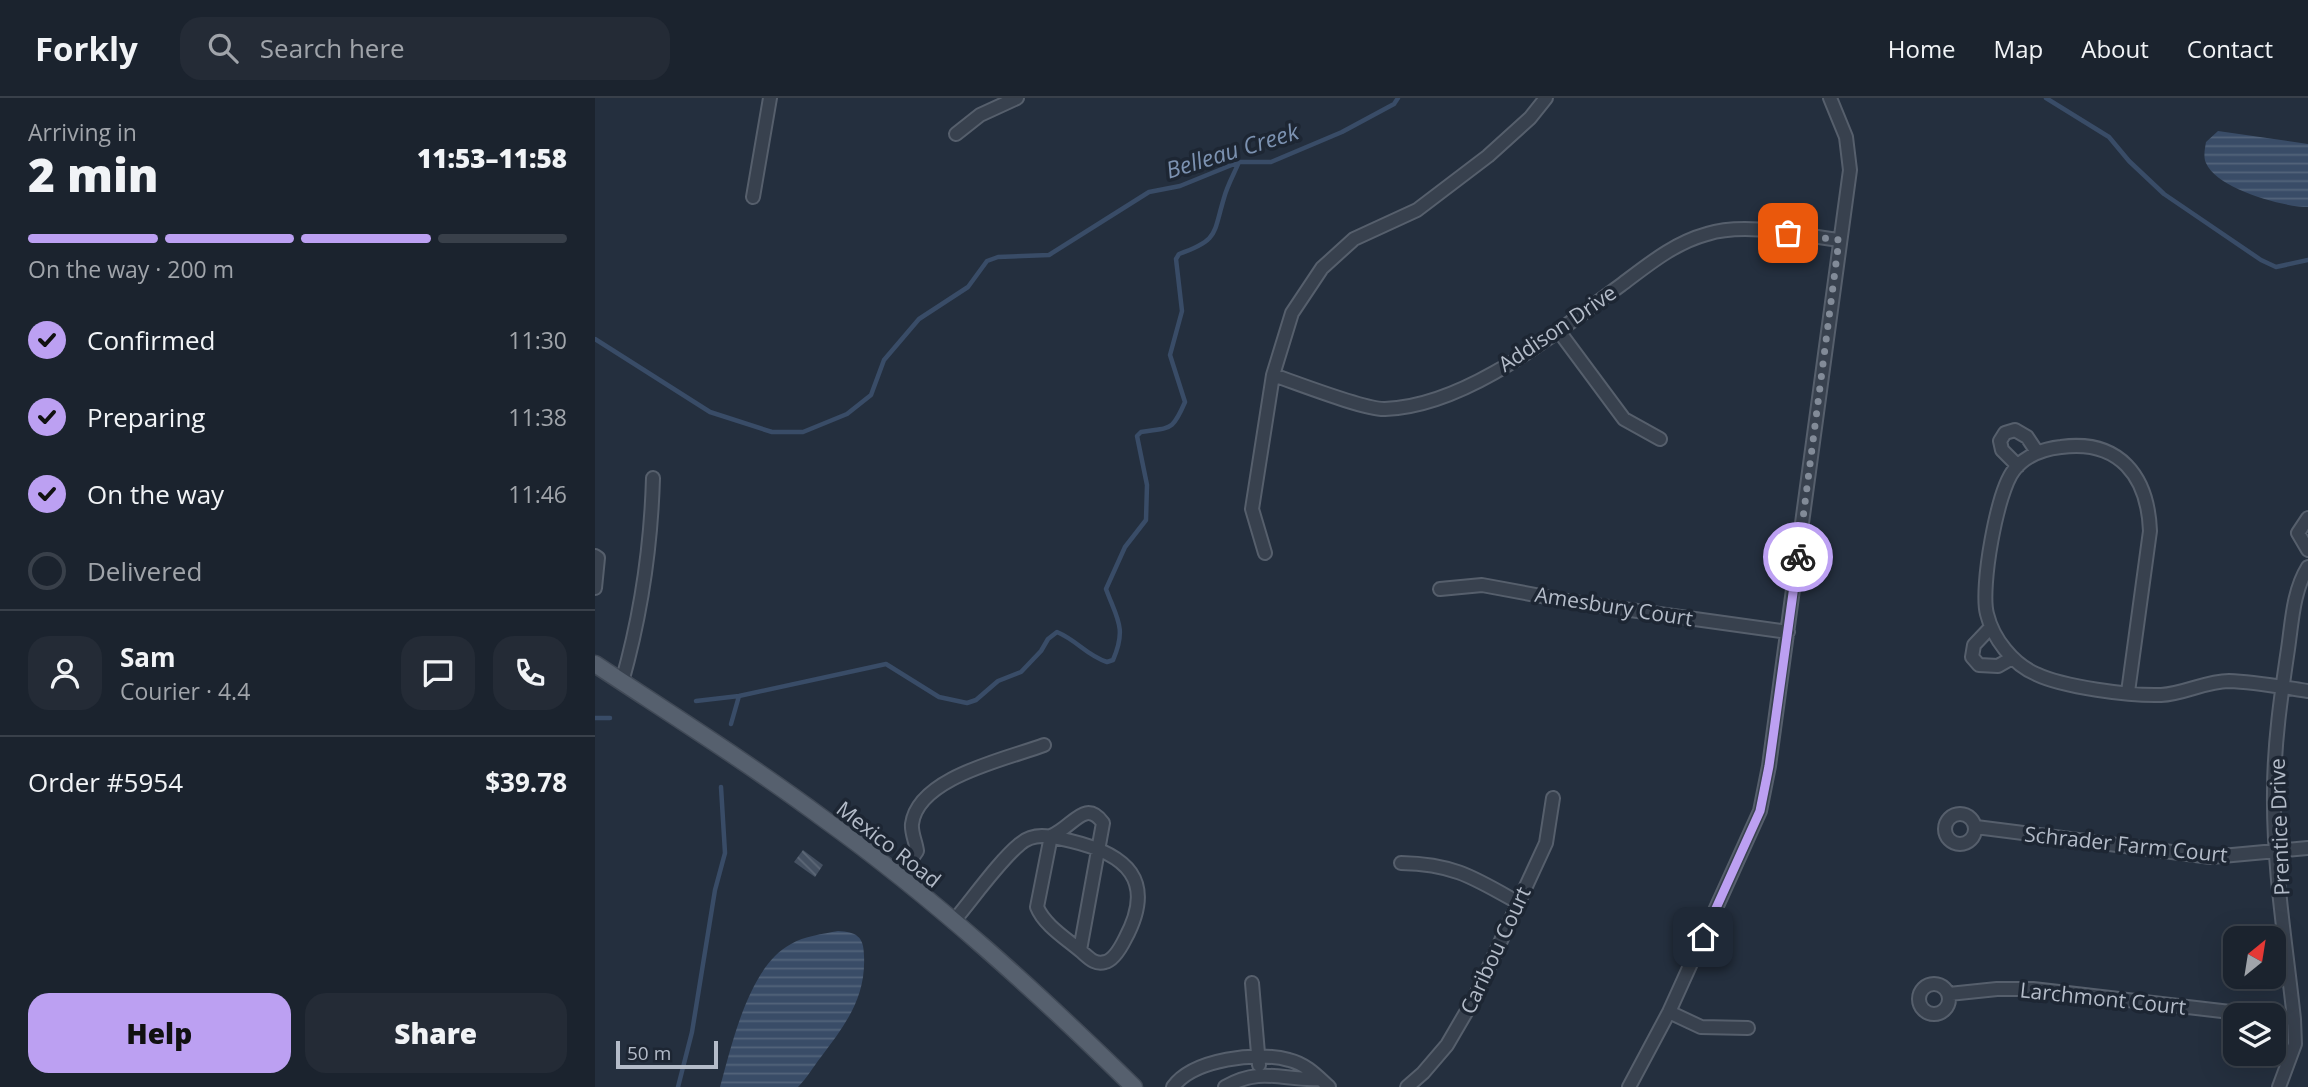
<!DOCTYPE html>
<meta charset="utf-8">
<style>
body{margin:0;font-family:"Open Sans",sans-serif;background:#242b36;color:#f1f3f6;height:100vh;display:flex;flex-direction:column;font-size:26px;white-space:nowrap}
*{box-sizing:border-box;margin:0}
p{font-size:23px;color:#a0a4aa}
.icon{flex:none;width:38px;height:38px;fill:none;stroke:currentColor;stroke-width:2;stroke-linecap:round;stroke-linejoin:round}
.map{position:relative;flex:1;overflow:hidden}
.sheet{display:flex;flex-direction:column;background:#1b232e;width:595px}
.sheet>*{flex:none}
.needle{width:46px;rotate:30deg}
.buttons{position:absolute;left:1628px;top:828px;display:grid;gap:14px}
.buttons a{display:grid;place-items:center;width:63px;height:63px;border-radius:14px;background:#1b232e;box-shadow:0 7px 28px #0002,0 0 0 2px #39404a;font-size:35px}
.scale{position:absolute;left:21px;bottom:18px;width:102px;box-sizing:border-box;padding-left:7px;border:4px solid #b4bcc9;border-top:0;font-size:19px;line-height:24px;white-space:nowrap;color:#b4bcc9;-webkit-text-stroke:5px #1d2633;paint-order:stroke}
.pin{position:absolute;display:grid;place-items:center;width:60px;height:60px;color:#fff;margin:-30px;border-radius:14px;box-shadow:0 4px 10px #0006}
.courier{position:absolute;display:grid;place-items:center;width:70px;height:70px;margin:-35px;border:5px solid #bca0f2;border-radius:50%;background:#fff;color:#222;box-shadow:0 2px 9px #0007}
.headline em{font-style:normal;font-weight:800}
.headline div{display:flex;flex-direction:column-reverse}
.headline{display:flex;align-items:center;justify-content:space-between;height:119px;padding:0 28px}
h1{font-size:46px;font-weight:800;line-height:52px}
.bar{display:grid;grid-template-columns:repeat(4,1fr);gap:10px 7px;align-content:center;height:84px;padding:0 28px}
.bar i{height:9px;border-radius:5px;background:#39404a}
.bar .on{background:#bca0f2}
.bar p{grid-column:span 4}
.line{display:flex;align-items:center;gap:18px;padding:0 28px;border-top:2px solid #39404a}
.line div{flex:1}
.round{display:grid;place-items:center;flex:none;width:74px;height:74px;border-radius:21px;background:#242b36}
ol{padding:0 28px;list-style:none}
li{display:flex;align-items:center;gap:21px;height:77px}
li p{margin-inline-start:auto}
li .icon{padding:7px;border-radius:50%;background:#bca0f2;color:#111;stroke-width:4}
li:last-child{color:#a0a4aa}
li i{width:38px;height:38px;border:4px solid #39404a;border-radius:50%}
.cta{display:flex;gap:14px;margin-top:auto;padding:14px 28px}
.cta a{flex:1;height:80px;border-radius:21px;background:#bca0f2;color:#111;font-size:28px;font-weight:800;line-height:80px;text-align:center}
.cta a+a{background:#242b36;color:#f1f3f6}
header{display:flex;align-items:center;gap:42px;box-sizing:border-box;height:98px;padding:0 35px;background:#1b232e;border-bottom:2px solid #39404a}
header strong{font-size:33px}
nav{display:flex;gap:38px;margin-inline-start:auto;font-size:24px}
.search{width:490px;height:63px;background:#242b36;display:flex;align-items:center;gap:18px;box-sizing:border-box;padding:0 24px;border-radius:21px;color:#a0a4aa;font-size:26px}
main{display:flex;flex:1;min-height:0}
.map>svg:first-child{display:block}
.water{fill:url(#water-rules)}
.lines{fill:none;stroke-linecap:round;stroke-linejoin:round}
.stream{stroke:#394c67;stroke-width:4.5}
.building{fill:url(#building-back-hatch)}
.minor-casing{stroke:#565f6c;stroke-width:16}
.major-casing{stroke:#414a57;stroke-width:19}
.minor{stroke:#38414e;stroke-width:12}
.major{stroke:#56606e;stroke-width:16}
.done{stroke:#828b98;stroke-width:7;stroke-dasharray:0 12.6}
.route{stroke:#bca0f2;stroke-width:9}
.labels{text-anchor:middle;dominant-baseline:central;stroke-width:7;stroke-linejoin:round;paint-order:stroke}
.street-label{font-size:21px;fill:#b4bcc9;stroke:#1d2633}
.water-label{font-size:23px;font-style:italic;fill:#7c92b1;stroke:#1d2633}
</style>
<header>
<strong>Forkly</strong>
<div class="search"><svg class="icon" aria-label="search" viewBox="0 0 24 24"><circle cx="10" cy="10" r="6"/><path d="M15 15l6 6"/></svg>Search here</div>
<nav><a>Home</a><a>Map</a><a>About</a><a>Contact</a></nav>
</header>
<main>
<section class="sheet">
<div class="headline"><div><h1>2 min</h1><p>Arriving in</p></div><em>11:53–11:58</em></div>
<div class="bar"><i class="on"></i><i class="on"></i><i class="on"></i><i></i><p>On the way · 200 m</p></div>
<ol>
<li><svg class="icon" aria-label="check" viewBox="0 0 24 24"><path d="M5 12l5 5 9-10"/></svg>Confirmed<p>11:30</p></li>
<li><svg class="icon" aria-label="check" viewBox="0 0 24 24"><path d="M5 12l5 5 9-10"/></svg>Preparing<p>11:38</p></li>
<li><svg class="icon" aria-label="check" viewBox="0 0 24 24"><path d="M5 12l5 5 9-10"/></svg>On the way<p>11:46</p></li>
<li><i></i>Delivered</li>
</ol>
<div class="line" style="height:126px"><a class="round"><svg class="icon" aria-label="person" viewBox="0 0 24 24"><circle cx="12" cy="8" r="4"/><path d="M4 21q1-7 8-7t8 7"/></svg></a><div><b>Sam</b><p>Courier · 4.4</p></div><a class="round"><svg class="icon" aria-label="chat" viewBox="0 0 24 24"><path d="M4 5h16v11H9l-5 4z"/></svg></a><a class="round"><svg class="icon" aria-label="phone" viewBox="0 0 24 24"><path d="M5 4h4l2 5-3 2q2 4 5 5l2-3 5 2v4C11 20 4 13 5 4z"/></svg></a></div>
<div class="line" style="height:91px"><div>Order #5954</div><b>$39.78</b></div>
<div class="cta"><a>Help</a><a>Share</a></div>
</section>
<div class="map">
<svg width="1713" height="989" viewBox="0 0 1713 989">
<defs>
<pattern id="water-rules" width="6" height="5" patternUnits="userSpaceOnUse" patternTransform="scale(1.75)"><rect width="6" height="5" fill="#394c67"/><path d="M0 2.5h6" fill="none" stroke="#53647b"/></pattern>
<pattern id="building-back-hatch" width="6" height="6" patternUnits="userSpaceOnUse" patternTransform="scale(1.75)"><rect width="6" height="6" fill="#455162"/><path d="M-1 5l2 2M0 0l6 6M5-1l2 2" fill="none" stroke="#5d6877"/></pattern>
</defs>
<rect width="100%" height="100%" fill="#242f3e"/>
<path class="water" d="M1623,33L1713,46V109C1688,109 1622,91 1611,65C1608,59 1610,50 1611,44Z
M243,833C261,834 269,838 269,858C271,900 250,927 226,959C218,969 212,980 203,989H125C137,946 154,868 196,846C209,838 228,836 243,833Z"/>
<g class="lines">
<path class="stream" d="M1451,0L1514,39L1534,63L1569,96L1666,162L1681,169L1713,162
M0,241L115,314L177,334H208L252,316L276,297L289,262L324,221L373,189L392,163L403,159L454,157L554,94L585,88L644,64H676L747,34L799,6L803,0
M101,603L144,598L291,566L344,599L372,605L381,602L403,583L426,574L446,553L453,541L462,534C483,543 491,557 512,564L518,562C532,530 522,521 511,491L530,449L551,422L552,387L542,338L546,334C576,329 577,334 590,304L575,257L587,213L581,161L584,156C624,142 618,136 629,100C632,88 639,76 644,64
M0,620H15
M136,626L144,598
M83,989L97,934L120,792L130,755L126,689"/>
</g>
<path class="building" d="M208,752L228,767L220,779L199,764Z"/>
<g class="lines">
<g class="minor-casing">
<path id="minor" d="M361,36L385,17L422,0
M158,99L175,0
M963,232L1029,321L1065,341
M678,277C702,285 770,312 790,311C873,308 961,234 1026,187C1054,166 1079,145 1112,136C1150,124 1205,137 1244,142
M1423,368L1407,352L1405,343L1410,335L1420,332L1432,339L1442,354
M1713,420L1703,435L1713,452
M670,455L657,411L678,277L697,215L727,170L759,141L822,112L893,58L935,20L951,0
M0,458L3,460L0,490
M845,491L887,487L978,504L1193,534
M1396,529L1379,547L1377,559L1384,567L1403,568L1417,560
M27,584C46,517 56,450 58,380
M1533,594L1555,433C1553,378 1524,341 1466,349C1448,351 1430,358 1419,372C1402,393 1385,490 1392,516C1398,541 1418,566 1441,576C1468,589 1535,598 1566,597C1589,596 1611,583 1634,583C1660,584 1687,589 1713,593
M1350 731a15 15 0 1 1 30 0a15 15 0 1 1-30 0Z
M1381,729L1616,759L1713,750
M806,765C858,766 878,779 922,804
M304,779L322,753C321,744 316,735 317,726C323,679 412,661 449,647
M358,824C377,802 403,764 425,746C440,733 458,739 476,743C531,756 562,782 530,841C526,849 519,862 510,864C500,867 494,860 487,854C472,841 449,827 442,809L456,738C478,729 490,700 508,725L485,852
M657,885L664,967
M1324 901a15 15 0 1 1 30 0a15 15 0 1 1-30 0Z
M1354,896L1402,891H1438L1661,917
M1074,914L1106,929L1153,930
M1678,919L1699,921
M578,989C598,961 663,953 694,962C711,966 722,978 734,989
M630,989C667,968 688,983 724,981
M812,989L828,975L852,947L880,899L951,745L958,700
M1034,989L1074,914L1165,713L1174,668L1255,72L1251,39L1235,0
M1684,989L1700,946L1699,921C1691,846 1678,770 1679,694C1679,646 1686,598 1693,551C1697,524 1698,493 1713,469"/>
</g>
<g class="major-casing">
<path id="major" d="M0,566C77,617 155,666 229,721C339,800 442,894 539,989"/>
</g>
<use href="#minor" class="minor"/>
<use href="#major" class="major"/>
</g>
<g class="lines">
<path class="done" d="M1193,135L1244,142L1203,459"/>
<path class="route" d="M1108,839L1165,713L1174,668L1203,459"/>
</g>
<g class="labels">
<g class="street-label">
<text transform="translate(962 230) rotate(-34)">Addison Drive</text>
<text transform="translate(1019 508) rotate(9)">Amesbury Court</text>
<text transform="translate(1684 729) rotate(-92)">Prentice Drive</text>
<text transform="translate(294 746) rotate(38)">Mexico Road</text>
<text transform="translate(1531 746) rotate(6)">Schrader Farm Court</text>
<text transform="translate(900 852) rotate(-65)">Caribou Court</text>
<text transform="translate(1508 900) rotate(6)">Larchmont Court</text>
</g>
<g class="water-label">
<text transform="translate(637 52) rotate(-17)">Belleau Creek</text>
</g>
</g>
</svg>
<div class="buttons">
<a><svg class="needle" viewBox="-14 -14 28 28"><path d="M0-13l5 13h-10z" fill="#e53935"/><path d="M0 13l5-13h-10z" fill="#a0a4aa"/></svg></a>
<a><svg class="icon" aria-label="layers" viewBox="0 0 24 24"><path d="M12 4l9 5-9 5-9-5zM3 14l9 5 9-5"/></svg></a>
</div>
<div class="scale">50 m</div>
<div class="pin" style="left:1193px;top:135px;background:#ea580c"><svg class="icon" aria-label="bag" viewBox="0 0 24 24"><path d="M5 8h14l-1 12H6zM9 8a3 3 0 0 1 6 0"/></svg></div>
<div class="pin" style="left:1108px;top:839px;background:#1f2937"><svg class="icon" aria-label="home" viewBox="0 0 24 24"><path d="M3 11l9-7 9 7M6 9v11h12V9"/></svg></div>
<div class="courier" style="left:1203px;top:459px"><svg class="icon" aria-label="bike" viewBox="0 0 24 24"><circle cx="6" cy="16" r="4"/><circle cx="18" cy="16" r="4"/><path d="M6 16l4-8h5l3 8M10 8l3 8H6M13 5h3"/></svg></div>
</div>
</main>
